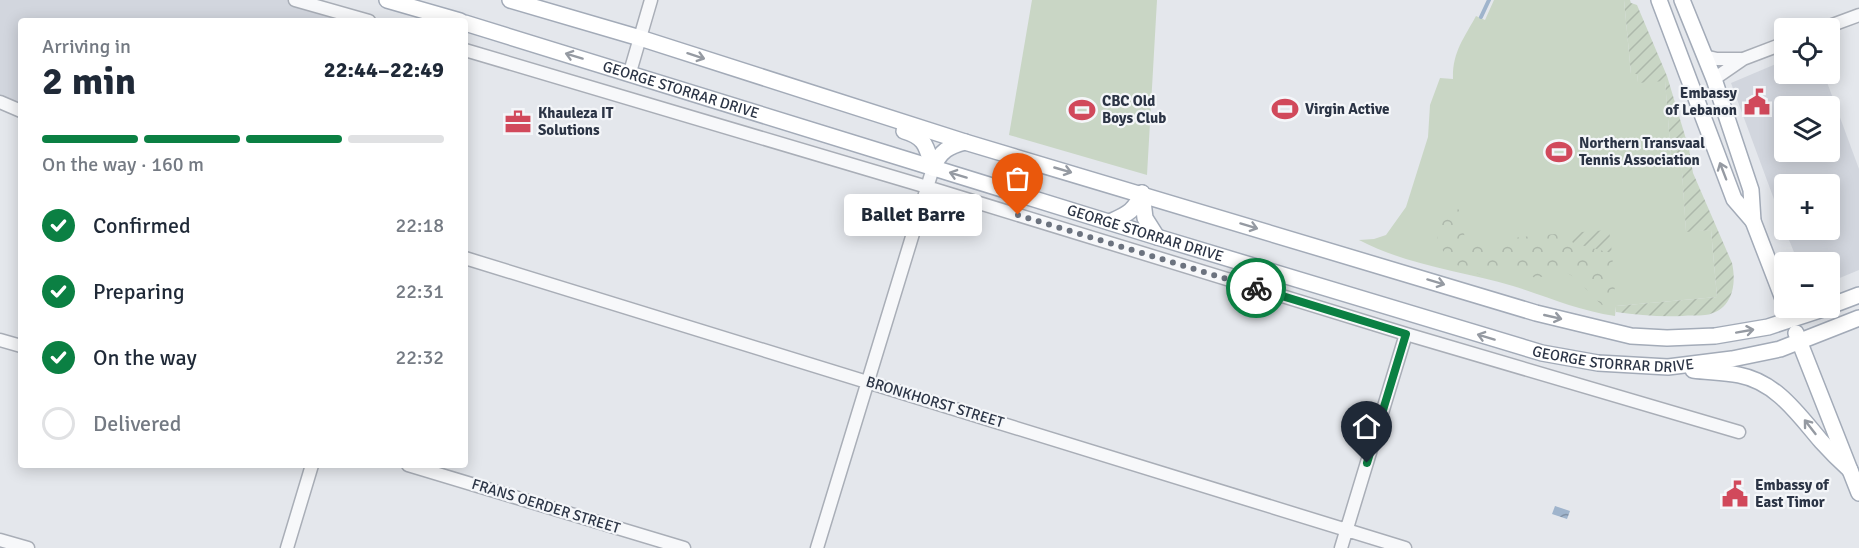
<!DOCTYPE html>
<meta charset="utf-8">
<style>
body{margin:0;font-family:Signika,sans-serif;background:#f2f2f3;color:#1f2937;height:100vh;display:flex;flex-direction:column;font-size:22px;white-space:nowrap}
*{box-sizing:border-box;margin:0}
p{font-size:20px;color:#747a83}
.icon{flex:none;width:33px;height:33px;fill:none;stroke:currentColor;stroke-width:2;stroke-linecap:round;stroke-linejoin:round}
.map{position:relative;flex:1;overflow:hidden}
.side{position:absolute;left:18px;top:18px;width:450px;height:450px;display:flex;flex-direction:column;background:#fff;border-radius:6px;box-shadow:0 3px 15px #0003}
.side>*{flex:none}
.fabs{position:absolute;left:1774px;top:18px;display:grid;gap:12px}
.fabs a{display:grid;place-items:center;width:66px;height:66px;border-radius:6px;background:#fff;box-shadow:0 3px 15px #0003;font-size:30px}
.pin{position:absolute;display:grid;place-items:center;width:51px;height:51px;color:#fff;margin:-62px -26px;border-radius:50% 50% 50% 0;rotate:-45deg;box-shadow:0 0 6px #0007}
.pin .icon{rotate:45deg}
.courier{position:absolute;display:grid;place-items:center;width:60px;height:60px;margin:-30px;border:4px solid #0b8043;border-radius:50%;background:#fff;color:#222;box-shadow:0 2px 8px #0007}
.bubble{position:absolute;height:42px;border-radius:6px;background:#fff;box-shadow:0 3px 15px #0003;font-size:20px;font-weight:700;line-height:42px;text-align:center}
.headline em{font-style:normal;font-weight:700}
.headline div{display:flex;flex-direction:column-reverse}
.headline{display:flex;align-items:center;justify-content:space-between;height:102px;padding:0 24px}
h1{font-size:39px;font-weight:700;line-height:45px}
.bar{display:grid;grid-template-columns:repeat(4,1fr);gap:9px 6px;align-content:center;height:72px;padding:0 24px}
.bar i{height:8px;border-radius:4px;background:#e0e1e3}
.bar .on{background:#0b8043}
.bar p{grid-column:span 4}
ol{padding:0 24px;list-style:none}
li{display:flex;align-items:center;gap:18px;height:66px}
li p{margin-inline-start:auto}
li .icon{padding:6px;border-radius:50%;background:#0b8043;color:#fff;stroke-width:4}
li:last-child{color:#747a83}
li i{width:33px;height:33px;border:3px solid #e0e1e3;border-radius:50%}
.map>svg:first-child{display:block}
.built{fill:#d2d6de;fill-rule:evenodd}
.grass{fill:#c9d6c5}
.forest{fill:url(#forest-crowns)}
.garden{fill:url(#garden-furrows)}
.water{fill:url(#water-waves)}
.lines{fill:none;stroke-linecap:round;stroke-linejoin:round}
.stream{stroke:#9fb4cc;stroke-width:4}
.minor-casing{stroke:#a9aeb7;stroke-width:15}
.major-casing{stroke:#a3abb8;stroke-width:18}
.minor{stroke:#f7f8fa;stroke-width:12}
.major{stroke:#fff;stroke-width:15}
.oneway{stroke:#959aa2}
.done{stroke:#6c737f;stroke-width:6;stroke-dasharray:0 10.8}
.route{stroke:#0b8043;stroke-width:8}
.labels{text-anchor:middle;dominant-baseline:central;stroke-width:4.5;stroke-linejoin:round;paint-order:stroke}
.street-label{font-size:15px;fill:#2b3445;stroke:#f4f6f9}
.poi-label{font-size:15px;font-weight:bold;fill:#2b3445;stroke:#f4f6f9;text-anchor:start}
</style>
<div class="map">
<svg width="1859" height="548" viewBox="0 0 1859 548">
<defs>
<pattern id="forest-crowns" width="20" height="18" patternUnits="userSpaceOnUse" patternTransform="scale(1.5)"><rect width="20" height="18" fill="#c9d6c5"/><path d="M2 6a3 3 0 1 1 6 0M12 15a3 3 0 1 1 6 0" fill="none" stroke="#adb8ab"/></pattern>
<pattern id="garden-furrows" width="10" height="10" patternUnits="userSpaceOnUse" patternTransform="scale(1.5)"><rect width="10" height="10" fill="#c9d6c5"/><path d="M-1 1l2-2M0 10L10 0M9 11l2-2" fill="none" stroke="#adb8ab"/></pattern>
<pattern id="water-waves" width="16" height="10" patternUnits="userSpaceOnUse" patternTransform="scale(1.5)"><rect width="16" height="10" fill="#9fb4cc"/><path d="M0 5q4-4 8 0t8 0" fill="none" stroke="#8293a7"/></pattern>
</defs>
<rect width="100%" height="100%" fill="#e4e7ec"/>
<path class="built" d="M0,0H322L380,21H21V107L0,99Z
M1785,60V74H1824L1859,169V270L1830,282V262H1798L1785,230H1830V184H1785V229L1731,83ZM1785,106H1830V152H1785Z"/>
<path class="grass" d="M1032,0H1157L1147,175L1009,135Z
M1494,0H1624L1631,74H1637L1638,82L1665,80L1671,157L1681,156L1686,231L1711,230L1717,297L1616,306L1615,316C1579,311 1548,297 1513,286C1462,271 1406,265 1359,240L1374,239L1386,235L1406,207L1428,137L1430,105L1440,78L1453,79C1452,53 1464,38 1476,16L1485,20Z"/>
<path class="forest" d="M1451,207L1457,208L1462,213L1465,242L1568,233L1573,243L1612,253L1616,306L1602,305C1593,297 1575,275 1565,272L1536,278L1530,276L1523,267L1503,270L1499,275C1466,276 1456,268 1437,243L1440,215Z"/>
<path class="garden" d="M1624,0H1630L1631,3L1637,5L1667,76L1689,149L1693,173L1732,263C1737,285 1732,311 1705,315C1698,316 1690,315 1682,316C1659,317 1638,315 1616,312V306L1717,297L1711,230L1686,232L1681,157H1671L1665,81L1638,83L1637,74H1631Z
M1609,230L1612,253L1573,243L1568,233Z"/>
<path class="water" d="M1555,506L1570,511L1567,519L1552,514Z"/>
<g class="lines">
<path class="stream" d="M1481,17L1489,0"/>
<g class="minor-casing">
<path id="minor" d="M295,0L369,21
M1824,28L1859,15
M465,50L927,187L1406,334L1739,432
M1704,56L1717,59H1741
M630,72L651,0
M1714,79L1743,59L1785,43
M0,102L21,111
M465,258L1405,548
M0,340L21,346
M408,465L684,548
M0,540L28,548
M287,548L312,465
M817,548L933,168
M1341,548L1406,334"/>
</g>
<g class="major-casing">
<g id="major">
<path d="M387,0L460,21"/>
<path d="M510,0L640,38L965,142L1536,313L1631,336L1667,338L1715,336L1768,327L1826,308"/>
<path d="M1659,0L1734,199L1753,221"/>
<path d="M1682,0L1714,79L1751,190L1753,221L1785,304"/>
<path id="s1" d="M465,23L1157,237L1542,353L1598,363L1668,367L1732,359L1780,349L1859,318"/>
<path d="M904,131C927,138 926,147 933,168"/>
<path d="M933,168C940,151 949,146 965,142"/>
<path d="M1142,193L1145,218L1157,237"/>
<path d="M1110,222C1127,214 1134,212 1142,193"/>
<path d="M1830,306L1859,295"/>
<path d="M1796,333L1859,493"/>
<path d="M1693,370C1708,372 1724,372 1739,375C1776,382 1798,414 1821,441C1830,451 1840,461 1850,470"/>
</g>
</g>
<use href="#minor" class="minor"/>
<use href="#major" class="major"/>
</g>
<defs><path id="oneway-shaft" d="M-6 0H5M1.5-3L5.5 0L1.5 3" fill="none" stroke-width="1.6" stroke-linecap="round" stroke-linejoin="round" transform="scale(1.5)"/></defs>
<g class="oneway">
<use href="#oneway-shaft" transform="translate(574 56) rotate(-163)"/>
<use href="#oneway-shaft" transform="translate(696 56) rotate(18)"/>
<use href="#oneway-shaft" transform="translate(1063 170) rotate(16)"/>
<use href="#oneway-shaft" transform="translate(1723 171) rotate(-111)"/>
<use href="#oneway-shaft" transform="translate(958 175) rotate(-163)"/>
<use href="#oneway-shaft" transform="translate(1249 226) rotate(17)"/>
<use href="#oneway-shaft" transform="translate(1436 282) rotate(17)"/>
<use href="#oneway-shaft" transform="translate(1553 317) rotate(13)"/>
<use href="#oneway-shaft" transform="translate(1745 331) rotate(-10)"/>
<use href="#oneway-shaft" transform="translate(1486 337) rotate(-163)"/>
<use href="#oneway-shaft" transform="translate(1810 427) rotate(-128)"/>
</g>
<g class="lines">
<path class="done" d="M1018,215L1256,288"/>
<path class="route" d="M1256,288L1406,334L1367,463"/>
</g>
<defs>
<g id="civic-bare" transform="scale(2.07)"><path d="M-.6-6.5H3V-4.5H.6V-3L4-1V1h2V6H-6V1h2V-1L-.6-3ZM-1.2 2.5V6h2.4V2.5Z" fill="#d1495b" stroke="#f4f6f9" stroke-width="2.5" paint-order="stroke"/></g>
<g id="stadium-bare" transform="scale(2.07)"><path d="M0-5a6.5 5 0 1 0 0 10a6.5 5 0 1 0 0-10ZM-3.5-1.8h7v3.6h-7Z" fill="#d1495b" stroke="#f4f6f9" stroke-width="2.5" paint-order="stroke"/></g>
<g id="office-bare" transform="scale(2.07)"><path d="M-6-3h4V-5.5h4V-3h4V5H-6ZM-1-4.5V-3h2v-1.5ZM-6 0V1H6V0Z" fill="#d1495b" stroke="#f4f6f9" stroke-width="2.5" paint-order="stroke"/></g>
</defs>
<g fill-rule="evenodd">
<use href="#civic-bare" x="1757" y="102"/>
<use href="#stadium-bare" x="1285" y="109"/>
<use href="#stadium-bare" x="1082" y="110"/>
<use href="#office-bare" x="518" y="122"/>
<use href="#stadium-bare" x="1559" y="152"/>
<use href="#civic-bare" x="1735" y="494"/>
</g>
<g class="labels">
<g class="street-label">
<text stroke="none"><textPath href="#s1" startOffset="226">GEORGE STORRAR DRIVE</textPath></text>
<text stroke="none"><textPath href="#s1" startOffset="712">GEORGE STORRAR DRIVE</textPath></text>
<text stroke="none"><textPath href="#s1" startOffset="1198">GEORGE STORRAR DRIVE</textPath></text>
<text transform="translate(935 402) rotate(17)">BRONKHORST STREET</text>
<text transform="translate(546 506) rotate(17)">FRANS OERDER STREET</text>
</g>
<g class="poi-label">
<text x="1737" y="93" text-anchor="end">Embassy<tspan x="1737" dy="17">of Lebanon</tspan></text>
<text x="1102" y="101">CBC Old<tspan x="1102" dy="17">Boys Club</tspan></text>
<text x="1305" y="109">Virgin Active</text>
<text x="538" y="113">Khauleza IT<tspan x="538" dy="17">Solutions</tspan></text>
<text x="1579" y="143">Northern Transvaal<tspan x="1579" dy="17">Tennis Association</tspan></text>
<text x="1755" y="485">Embassy of<tspan x="1755" dy="17">East Timor</tspan></text>
</g>
</g>
</svg>
<div class="fabs">
<a><svg class="icon" aria-label="locate" viewBox="0 0 24 24"><circle cx="12" cy="12" r="6"/><path d="M12 2v4M12 18v4M2 12h4M18 12h4"/></svg></a>
<a><svg class="icon" aria-label="layers" viewBox="0 0 24 24"><path d="M12 4l9 5-9 5-9-5zM3 14l9 5 9-5"/></svg></a>
<a>+</a>
<a>−</a>
</div>
<div class="pin" style="left:1018px;top:215px;background:#ea580c"><svg class="icon" aria-label="bag" viewBox="0 0 24 24"><path d="M5 8h14l-1 12H6zM9 8a3 3 0 0 1 6 0"/></svg></div>
<div class="pin" style="left:1367px;top:463px;background:#1f2937"><svg class="icon" aria-label="home" viewBox="0 0 24 24"><path d="M3 11l9-7 9 7M6 9v11h12V9"/></svg></div>
<div class="courier" style="left:1256px;top:288px"><svg class="icon" aria-label="bike" viewBox="0 0 24 24"><circle cx="6" cy="16" r="4"/><circle cx="18" cy="16" r="4"/><path d="M6 16l4-8h5l3 8M10 8l3 8H6M13 5h3"/></svg></div>
<div class="bubble" style="left:844px;top:194px;width:138px">Ballet Barre</div>
<section class="side">
<div class="headline"><div><h1>2 min</h1><p>Arriving in</p></div><em>22:44–22:49</em></div>
<div class="bar"><i class="on"></i><i class="on"></i><i class="on"></i><i></i><p>On the way · 160 m</p></div>
<ol>
<li><svg class="icon" aria-label="check" viewBox="0 0 24 24"><path d="M5 12l5 5 9-10"/></svg>Confirmed<p>22:18</p></li>
<li><svg class="icon" aria-label="check" viewBox="0 0 24 24"><path d="M5 12l5 5 9-10"/></svg>Preparing<p>22:31</p></li>
<li><svg class="icon" aria-label="check" viewBox="0 0 24 24"><path d="M5 12l5 5 9-10"/></svg>On the way<p>22:32</p></li>
<li><i></i>Delivered</li>
</ol>
</section>
</div>
